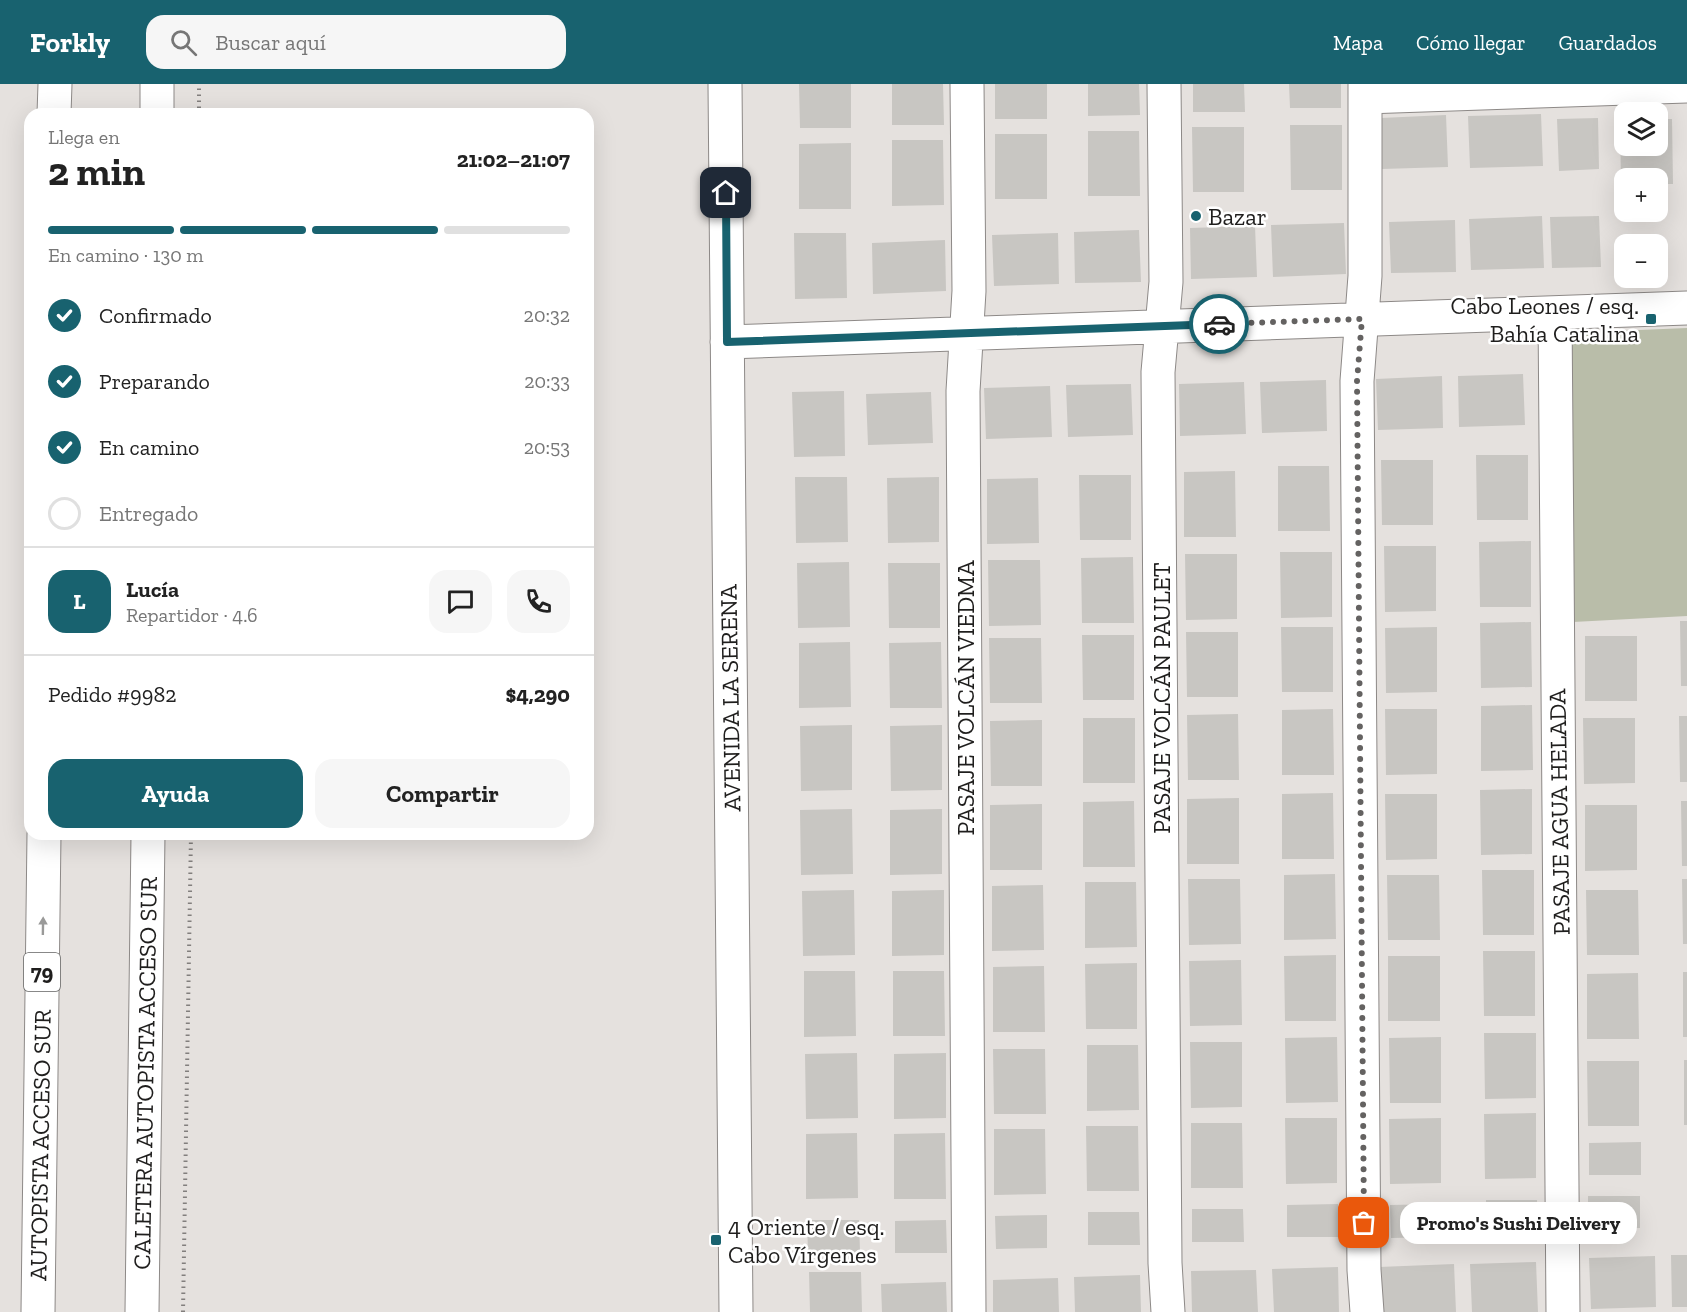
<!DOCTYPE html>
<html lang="es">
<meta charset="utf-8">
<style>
body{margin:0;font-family:"Zilla Slab",serif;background:#f6f6f6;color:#222;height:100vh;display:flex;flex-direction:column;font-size:22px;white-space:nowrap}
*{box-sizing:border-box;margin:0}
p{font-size:20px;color:#767676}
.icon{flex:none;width:33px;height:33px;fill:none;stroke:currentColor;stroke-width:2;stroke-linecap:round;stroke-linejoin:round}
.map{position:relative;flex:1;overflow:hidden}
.sheet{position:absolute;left:24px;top:24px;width:570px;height:732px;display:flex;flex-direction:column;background:#fff;border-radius:18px;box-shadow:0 6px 24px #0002}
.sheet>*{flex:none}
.controls{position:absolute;left:1614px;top:18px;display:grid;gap:12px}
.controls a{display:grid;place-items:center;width:54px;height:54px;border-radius:12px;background:#fff;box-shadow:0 6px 24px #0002;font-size:30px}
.pin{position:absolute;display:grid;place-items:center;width:51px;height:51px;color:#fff;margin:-26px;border-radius:12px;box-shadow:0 3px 9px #0006}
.courier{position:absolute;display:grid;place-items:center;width:60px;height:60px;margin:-30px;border:4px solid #18626f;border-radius:50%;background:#fff;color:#222;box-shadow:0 2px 8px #0007}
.bubble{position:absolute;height:42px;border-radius:18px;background:#fff;box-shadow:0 6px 24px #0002;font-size:20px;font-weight:700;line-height:42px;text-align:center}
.summary em{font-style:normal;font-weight:700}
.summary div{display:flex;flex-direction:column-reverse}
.summary{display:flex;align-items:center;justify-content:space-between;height:102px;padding:0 24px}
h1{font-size:39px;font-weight:700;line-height:45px}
.bar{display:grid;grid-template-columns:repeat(4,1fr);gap:9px 6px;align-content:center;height:72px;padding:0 24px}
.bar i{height:8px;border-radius:4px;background:#e0e0e0}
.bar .active{background:#18626f}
.bar p{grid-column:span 4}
.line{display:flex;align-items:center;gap:15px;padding:0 24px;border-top:2px solid #e0e0e0}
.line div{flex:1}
.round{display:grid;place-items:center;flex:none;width:63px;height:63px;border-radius:18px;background:#f6f6f6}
ol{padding:0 24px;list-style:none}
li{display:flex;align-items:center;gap:18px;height:66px}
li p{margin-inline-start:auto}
li .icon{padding:6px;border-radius:50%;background:#18626f;color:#fff;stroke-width:4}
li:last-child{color:#767676}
li i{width:33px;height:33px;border:3px solid #e0e0e0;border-radius:50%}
.primary-button{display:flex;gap:12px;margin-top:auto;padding:12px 24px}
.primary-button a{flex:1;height:69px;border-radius:18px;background:#18626f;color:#fff;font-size:24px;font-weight:700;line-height:69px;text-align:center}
.primary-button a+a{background:#f6f6f6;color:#222}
header{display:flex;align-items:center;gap:36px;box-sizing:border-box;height:84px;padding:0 30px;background:#18626f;color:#fff}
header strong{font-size:28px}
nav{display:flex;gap:33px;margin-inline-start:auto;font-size:21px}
.search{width:420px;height:54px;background:#f6f6f6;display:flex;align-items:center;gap:15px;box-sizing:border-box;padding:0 21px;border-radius:18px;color:#767676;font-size:22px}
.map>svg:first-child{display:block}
.green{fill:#b9bda9}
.building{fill:#c8c6c2}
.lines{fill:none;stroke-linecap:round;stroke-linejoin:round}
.minor-casing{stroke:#8d8987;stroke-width:35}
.major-casing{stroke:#8d8987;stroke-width:35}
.highway-casing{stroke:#8d8987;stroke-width:35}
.path{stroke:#827f7d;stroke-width:4;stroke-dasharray:1.5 4.5;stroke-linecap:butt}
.minor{stroke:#fff;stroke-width:33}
.major{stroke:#fff;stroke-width:33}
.highway{stroke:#fff;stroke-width:33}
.oneway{fill:#9a9a99}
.done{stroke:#646261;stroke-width:6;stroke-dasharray:0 10.8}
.route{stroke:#18626f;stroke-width:8}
.poi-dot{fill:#18626f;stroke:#fff;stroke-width:2}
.labels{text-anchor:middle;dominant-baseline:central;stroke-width:5;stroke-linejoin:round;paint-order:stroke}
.shield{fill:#fff;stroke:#626261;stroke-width:1.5}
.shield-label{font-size:22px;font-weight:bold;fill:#1f1e1d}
.poi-label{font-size:24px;fill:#1f1e1d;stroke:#fff;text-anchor:start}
.street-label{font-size:24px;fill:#1f1e1d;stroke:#fff}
</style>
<header>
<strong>Forkly</strong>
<div class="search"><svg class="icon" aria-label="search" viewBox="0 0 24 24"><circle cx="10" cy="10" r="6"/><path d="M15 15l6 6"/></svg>Buscar aquí</div>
<nav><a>Mapa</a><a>Cómo llegar</a><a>Guardados</a></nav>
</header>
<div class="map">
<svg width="1687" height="1228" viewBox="0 0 1687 1228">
<rect width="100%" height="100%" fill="#e5e1de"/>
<path class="green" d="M1687,244V532L1573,538L1569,249Z"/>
<path class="building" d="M799,0H851V44H800Z
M892,0H943L944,41H892Z
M995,0H1047V35H995Z
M1088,0H1139L1140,31L1088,32Z
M1193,0H1244L1245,28H1193Z
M1289,0H1341V24H1290Z
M1541,30L1543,82L1470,84L1468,32Z
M1446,31L1448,83L1382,85L1381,34Z
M1598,34L1599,85L1559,87L1557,35Z
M1620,35H1624V62H1658V35H1672L1673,100H1658V94H1624V100H1621Z
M1290,41H1342V106H1291Z
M1192,43H1244V108H1193Z
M1088,47H1139L1140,112H1088Z
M995,50H1047V115H995Z
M892,56H943L944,121L892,122Z
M851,59V125H799V60Z
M1542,132L1544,184L1471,186L1469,135Z
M1599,132L1601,183L1552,184L1550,133Z
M1455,136L1456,188L1391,189L1389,138Z
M1344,139L1346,190L1273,193L1271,141Z
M1255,142L1257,193L1191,195L1190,144Z
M1139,146L1141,198L1075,199L1074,148Z
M794,149H846L847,214L795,215Z
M1058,149L1059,200L994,202L992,151Z
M945,156L946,207L873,210L872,159Z
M1523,290L1525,341L1459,343L1458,292Z
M1442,292L1443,344L1378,346L1376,295Z
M1326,296L1327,347L1262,349L1260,298Z
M1244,298L1246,350L1180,352L1179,300Z
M1131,300L1133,351L1068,353L1066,301Z
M1050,302L1052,353L986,355L984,304Z
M844,307L845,372L794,373L792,308Z
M931,308L933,359L868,361L866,310Z
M1476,371H1528V436H1477Z
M1381,376H1433V441H1382Z
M1278,382H1329L1330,447H1278Z
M1235,387L1236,453H1184V388Z
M1079,391H1131V456H1080Z
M795,393H847L848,458L796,459Z
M939,393V458L888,459L887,394Z
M1038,394L1039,459L987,460V395Z
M1531,457V523H1480L1479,458Z
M1384,462H1436V527L1385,528Z
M1280,468H1332V533L1281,534Z
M1185,470H1237V535L1186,536Z
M1133,473L1134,539H1082L1081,474Z
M988,476H1040L1041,541L989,542Z
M849,478L850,543L798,544L797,479Z
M888,479H940V544H889Z
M1680,537H1687V602H1681Z
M1531,538L1532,603L1481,604L1480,539Z
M1281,543H1333V608H1282Z
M1437,543V608L1386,609L1385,544Z
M1186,548H1238V613H1187Z
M1082,551H1134V616H1083Z
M1585,552H1637V617H1585Z
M989,554H1041L1042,619H990Z
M850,558L851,623L799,624V559Z
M941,558L942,624H890L889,559Z
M1532,621L1533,686L1481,687V622Z
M1333,625L1334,691H1282V626Z
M1385,625H1437V690L1386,691Z
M1238,630L1239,696H1188L1187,631Z
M1679,632H1687V698H1680Z
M1083,634H1135V699H1083Z
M1583,634H1635V699L1584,700Z
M1042,636V702H991L990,637Z
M852,641V706L801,707L800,642Z
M942,641V706L891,707L890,642Z
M1532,705V770L1481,771L1480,706Z
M1333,709L1334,775H1282V710Z
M1385,710H1437V775L1386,776Z
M1239,714V780H1187V715Z
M1134,717L1135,783H1083V718Z
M1681,717H1687V782H1682Z
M1042,720V786H990V721Z
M1585,721H1637V786L1585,787Z
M852,725L853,790L801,791L800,726Z
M942,725V790L890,791V726Z
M1482,786H1534V851H1483Z
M1335,790L1336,855L1284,856V791Z
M1387,791H1439L1440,856H1388Z
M1188,795H1240L1241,860L1189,861Z
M1682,795H1687V860H1683Z
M1085,798H1136L1137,863L1085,864Z
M1043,801L1044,866L992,867V802Z
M854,806L855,871L803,872L802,807Z
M944,806V871L892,872V807Z
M1586,806H1638L1639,871H1587Z
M1483,867H1535V932H1484Z
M1336,871V937H1285L1284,872Z
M1388,872H1440V937H1388Z
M1241,876L1242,941L1190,942L1189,877Z
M1137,879V945H1086L1085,880Z
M1044,882L1045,948H993V883Z
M804,887H855L856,952L804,953Z
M893,887H944L945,952H893Z
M1683,888H1687V953H1683Z
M1638,889L1639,955H1587V890Z
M1484,949H1536V1014L1485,1015Z
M1337,953L1338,1018L1286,1019L1285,954Z
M1441,953V1019H1390L1389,954Z
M1190,958H1242V1023L1191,1024Z
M1087,961H1138L1139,1026L1087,1027Z
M993,965H1045L1046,1030H994Z
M857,969L858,1034L806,1035L805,970Z
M946,969V1034L894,1035V970Z
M1684,976H1687V1041H1684Z
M1587,977H1639V1042H1588Z
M1536,1029V1094L1485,1095L1484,1030Z
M1285,1034H1337V1099L1286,1100Z
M1441,1034V1099L1390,1100L1389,1035Z
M1191,1039H1242L1243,1104H1191Z
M1086,1042H1138L1139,1107H1087Z
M994,1045H1045L1046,1110L994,1111Z
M857,1049L858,1114L806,1115V1050Z
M945,1049L946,1115H894V1050Z
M1641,1058V1091H1589V1059Z
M1588,1112H1640V1144L1588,1145Z
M1486,1116H1537L1538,1148L1486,1149Z
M1338,1120V1153H1287V1121Z
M1442,1120L1443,1153L1391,1154L1390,1121Z
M1192,1125H1243L1244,1158H1192Z
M1088,1128H1139L1140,1161H1088Z
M1047,1131V1164L996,1165L995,1132Z
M807,1136H859L860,1168L808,1169Z
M946,1136L947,1169H895V1137Z
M1671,1171H1687V1223H1672Z
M1655,1172L1656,1223L1591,1225L1589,1174Z
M1536,1178L1538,1228H1472L1470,1180Z
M1454,1180L1456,1228H1381L1379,1183Z
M1338,1183L1339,1228H1274L1272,1185Z
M1256,1186L1258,1228H1192L1191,1187Z
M809,1188H861L862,1228H810Z
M1140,1191L1141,1228H1075L1074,1193Z
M1058,1194L1059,1228H993V1196Z
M946,1198L947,1228H882L881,1200Z"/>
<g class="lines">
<g class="minor-casing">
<path id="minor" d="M725,0L736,1228
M967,0L969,207L963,307L969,1228
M1164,0L1166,198L1158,288L1165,1179L1168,1228
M1365,0V192L1357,297L1364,1186L1367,1228
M1365,13L1687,2
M1555,229L1563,1228
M727,258L1687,224"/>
</g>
<g class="major-casing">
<path id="major" d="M157,30V0
M142,1228L148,750"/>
</g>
<g class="highway-casing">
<path id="highway" d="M54,30L55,0
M38,1228L44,750"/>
</g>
<path class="path" d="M199,30V0
M183,1228L191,750"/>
<use href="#minor" class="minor"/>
<use href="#major" class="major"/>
<use href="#highway" class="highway"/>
</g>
<defs><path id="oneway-solid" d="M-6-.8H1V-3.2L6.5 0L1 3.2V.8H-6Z" transform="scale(1.5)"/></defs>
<use class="oneway" href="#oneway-solid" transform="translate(43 842) rotate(-89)"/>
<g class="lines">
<path class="done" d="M1219,240L1362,235L1357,297L1364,1139"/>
<path class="route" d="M726,109L727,258L1219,240"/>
</g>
<g class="poi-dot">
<circle cx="1196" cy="132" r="6"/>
<rect x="1645" y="229" width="12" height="12" rx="3"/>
<rect x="710" y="1150" width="12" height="12" rx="3"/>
</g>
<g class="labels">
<rect class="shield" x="24" y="869" width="36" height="38" rx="4.5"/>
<g class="shield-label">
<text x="42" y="888">79</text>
</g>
<g class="poi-label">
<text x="1208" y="132">Bazar</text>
<text x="1639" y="221" text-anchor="end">Cabo Leones / esq.<tspan x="1639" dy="28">Bahía Catalina</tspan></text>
<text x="728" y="1142">4 Oriente / esq.<tspan x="728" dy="28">Cabo Vírgenes</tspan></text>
</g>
<g class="street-label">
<text transform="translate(730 614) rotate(-91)">AVENIDA LA SERENA</text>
<text transform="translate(965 614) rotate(-90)">PASAJE VOLCÁN VIEDMA</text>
<text transform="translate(1161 614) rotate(-90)">PASAJE VOLCÁN PAULET</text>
<text transform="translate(1559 728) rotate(-91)">PASAJE AGUA HELADA</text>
<text transform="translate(145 989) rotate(-89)">CALETERA AUTOPISTA ACCESO SUR</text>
<text transform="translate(40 1061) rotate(-89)">AUTOPISTA ACCESO SUR</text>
</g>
</g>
</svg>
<div class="controls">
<a><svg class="icon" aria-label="layers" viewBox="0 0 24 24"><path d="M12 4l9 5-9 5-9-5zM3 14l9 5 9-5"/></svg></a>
<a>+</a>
<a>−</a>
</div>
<div class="pin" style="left:1364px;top:1139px;background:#ea580c"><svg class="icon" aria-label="bag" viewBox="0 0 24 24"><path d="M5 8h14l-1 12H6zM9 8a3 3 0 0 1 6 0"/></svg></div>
<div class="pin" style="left:726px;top:109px;background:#1f2937"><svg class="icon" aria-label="home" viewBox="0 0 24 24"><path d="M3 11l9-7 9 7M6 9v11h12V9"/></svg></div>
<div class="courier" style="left:1219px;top:240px"><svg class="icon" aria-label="car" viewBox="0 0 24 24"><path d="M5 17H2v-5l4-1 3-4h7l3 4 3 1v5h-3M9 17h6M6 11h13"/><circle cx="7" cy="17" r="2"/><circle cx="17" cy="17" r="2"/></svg></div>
<div class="bubble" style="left:1400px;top:1118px;width:237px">Promo's Sushi Delivery</div>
<section class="sheet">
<div class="summary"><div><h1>2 min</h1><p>Llega en</p></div><em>21:02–21:07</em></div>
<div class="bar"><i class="active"></i><i class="active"></i><i class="active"></i><i></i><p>En camino · 130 m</p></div>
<ol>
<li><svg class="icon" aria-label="check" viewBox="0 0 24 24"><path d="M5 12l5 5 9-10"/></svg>Confirmado<p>20:32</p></li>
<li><svg class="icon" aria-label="check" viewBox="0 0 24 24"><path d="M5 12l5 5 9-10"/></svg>Preparando<p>20:33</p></li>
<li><svg class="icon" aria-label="check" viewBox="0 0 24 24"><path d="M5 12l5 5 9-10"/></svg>En camino<p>20:53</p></li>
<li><i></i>Entregado</li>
</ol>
<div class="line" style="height:108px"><b class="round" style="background:#18626f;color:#fff">L</b><div><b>Lucía</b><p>Repartidor · 4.6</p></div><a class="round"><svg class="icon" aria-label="chat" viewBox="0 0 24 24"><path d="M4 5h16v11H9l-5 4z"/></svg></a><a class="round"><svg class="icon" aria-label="phone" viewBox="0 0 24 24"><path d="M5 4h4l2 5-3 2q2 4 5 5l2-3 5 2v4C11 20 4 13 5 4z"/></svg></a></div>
<div class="line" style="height:78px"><div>Pedido #9982</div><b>$4,290</b></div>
<div class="primary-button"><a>Ayuda</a><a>Compartir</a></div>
</section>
</div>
